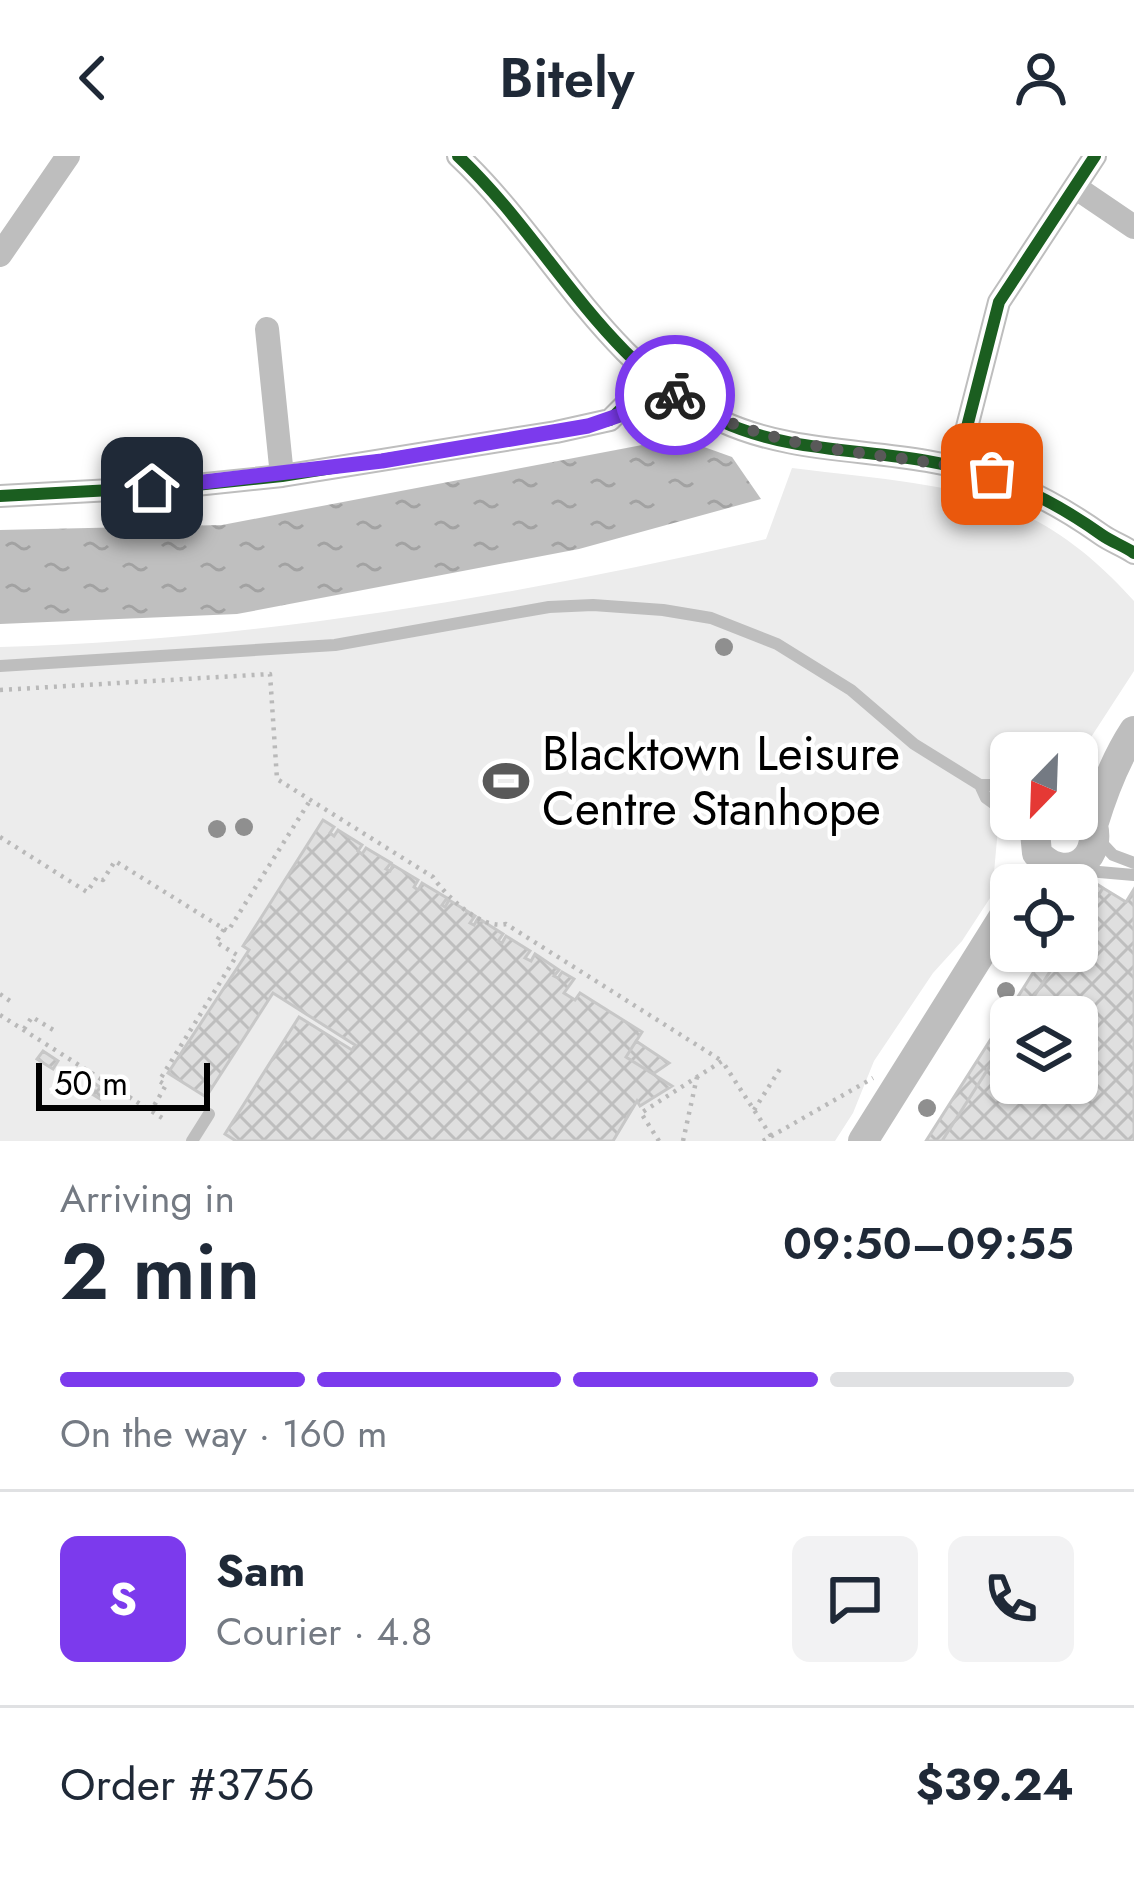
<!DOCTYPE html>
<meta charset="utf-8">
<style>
body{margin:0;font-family:Jost,sans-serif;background:#f2f2f3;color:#1f2937;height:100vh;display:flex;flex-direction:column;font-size:45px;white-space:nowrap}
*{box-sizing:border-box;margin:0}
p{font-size:39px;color:#747a83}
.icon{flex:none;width:66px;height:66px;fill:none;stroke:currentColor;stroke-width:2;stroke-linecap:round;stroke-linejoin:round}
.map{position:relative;height:985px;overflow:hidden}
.drawer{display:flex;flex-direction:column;background:#fff;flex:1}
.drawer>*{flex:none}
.needle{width:78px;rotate:203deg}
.controls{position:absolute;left:990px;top:576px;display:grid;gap:24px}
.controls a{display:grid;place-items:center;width:108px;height:108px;border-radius:18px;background:#fff;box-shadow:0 3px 9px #0004;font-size:60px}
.scale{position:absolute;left:36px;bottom:30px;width:174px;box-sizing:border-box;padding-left:12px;border:6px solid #000;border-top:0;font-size:33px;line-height:42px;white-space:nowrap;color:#000;-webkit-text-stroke:9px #fff;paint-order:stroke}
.pin{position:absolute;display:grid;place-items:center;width:102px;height:102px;color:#fff;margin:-51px;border-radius:24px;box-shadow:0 6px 18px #0006}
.courier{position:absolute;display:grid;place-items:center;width:120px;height:120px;margin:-60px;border:9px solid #7c3aed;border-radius:50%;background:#fff;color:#222;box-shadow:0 3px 15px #0007}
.head em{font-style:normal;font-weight:600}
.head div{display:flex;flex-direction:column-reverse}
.head{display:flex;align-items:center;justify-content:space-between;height:204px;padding:0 60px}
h1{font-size:78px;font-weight:600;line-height:90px}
.bar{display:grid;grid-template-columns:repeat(4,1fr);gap:18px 12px;align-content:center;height:144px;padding:0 60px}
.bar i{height:15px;border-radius:9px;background:#e0e1e3}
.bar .current{background:#7c3aed}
.bar p{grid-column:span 4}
.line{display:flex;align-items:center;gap:30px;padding:0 60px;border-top:3px solid #e0e1e3}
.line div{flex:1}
.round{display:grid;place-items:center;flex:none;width:126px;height:126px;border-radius:18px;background:#f2f2f3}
header{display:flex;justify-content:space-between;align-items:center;height:156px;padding:0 60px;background:#fff;font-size:54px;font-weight:600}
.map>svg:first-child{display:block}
.pitch{fill:#ececec}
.water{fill:url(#water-ripples)}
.building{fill:url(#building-cross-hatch);stroke:#c7c7c7;stroke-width:3}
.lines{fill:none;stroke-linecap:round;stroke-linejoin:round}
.path{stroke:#b9b9b9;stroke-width:4.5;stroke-dasharray:3 6;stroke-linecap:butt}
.service{stroke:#bebebe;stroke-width:12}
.minor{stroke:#bebebe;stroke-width:24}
.tertiary{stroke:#bebebe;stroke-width:30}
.cycleway-casing{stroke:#fff;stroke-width:20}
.cycleway{stroke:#1b5e20;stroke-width:12}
.tree{fill:#8f8f8f}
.done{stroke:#595959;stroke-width:12;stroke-dasharray:0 21.6}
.route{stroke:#7c3aed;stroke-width:15}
.labels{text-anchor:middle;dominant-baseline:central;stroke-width:9;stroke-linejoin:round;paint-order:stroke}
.poi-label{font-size:48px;fill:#000;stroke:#fff;text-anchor:start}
</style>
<header><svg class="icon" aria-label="back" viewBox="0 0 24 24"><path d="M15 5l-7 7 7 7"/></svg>Bitely<svg class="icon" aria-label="person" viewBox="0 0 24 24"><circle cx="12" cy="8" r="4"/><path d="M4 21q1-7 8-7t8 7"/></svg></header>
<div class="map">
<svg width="1134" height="985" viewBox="0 0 1134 985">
<defs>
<pattern id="water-ripples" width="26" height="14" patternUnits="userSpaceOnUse" patternTransform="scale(3)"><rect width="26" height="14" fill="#bfbfbf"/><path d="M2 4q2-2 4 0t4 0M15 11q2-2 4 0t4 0" fill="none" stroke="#a2a2a2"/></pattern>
<pattern id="building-cross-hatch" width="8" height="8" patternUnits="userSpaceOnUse" patternTransform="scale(3)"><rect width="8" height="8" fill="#dfdfdf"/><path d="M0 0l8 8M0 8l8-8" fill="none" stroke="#bebebe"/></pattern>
</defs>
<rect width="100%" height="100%" fill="#fff"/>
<path class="pitch" d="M792,312C940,331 1027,326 1134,445V515L1084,592L1076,597H1011V653L998,672L992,739L962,785L933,817L874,905L853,957L835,985H0V491C260,484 513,440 766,383Z"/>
<path class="water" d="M679,282L732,301L761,343L579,393L237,458L0,468V374L222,369Z"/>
<path class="building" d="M323,664L334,671L330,677L334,680L338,674L362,689L358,695L362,698L366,692L391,707L386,713L390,715L393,709L418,724L414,731L418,734L422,727L447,742L442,749L445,751L449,744L475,760L470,767L474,769L478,762L503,778L498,785L502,787L506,780L530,795L525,802L531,805L535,798L559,814L554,820L558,822L562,816L574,823L564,837L575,844L580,837L642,876L626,901L672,930L640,950L637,945L613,985H236L225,978L299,861L352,894L355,889L273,837L206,941L168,917L249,794L243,790Z
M1092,725L1103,732L1077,773V748Z
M1103,732L1126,746L1134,733V985H942L1011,877V927H1077V861H1021L1063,795H1077V773Z
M1047,795H1063L1021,861H1011V877L942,985H926Z
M636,885L669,907L653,918L626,901Z
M43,895L58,905L53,913L37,903Z
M90,924L105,935L100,943L84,933Z"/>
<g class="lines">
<path class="path" d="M0,534L270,518L277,623L433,721C446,740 481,774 506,768L722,905
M0,681L87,736L97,721L103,724L115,705L224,773L216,786L237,799L159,925L166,929L151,955
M224,773L228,775L311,643
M0,838L10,845
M0,859L167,965
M24,873L32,861L55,875
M754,954L780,913
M659,985L641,957L722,905L771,980
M683,985L697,921
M763,985L873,922"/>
<path class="service" d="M0,510L335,489L549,451L593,449L663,454L711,462L777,488L851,534L914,588L980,629H994L1011,639
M980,629L986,642L1011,660
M1099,684L1113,699L1134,707
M1076,714L1134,719
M192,985L209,958"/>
<path class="minor" d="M458,0C549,85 604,211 721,265C785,295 859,293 927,305C995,316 1047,340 1102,379C1112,386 1124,390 1134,397
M1075,31L1134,71
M0,99L68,0
M267,173L282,320
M957,310L999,146L1095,0
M0,340L186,330L282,320L556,276L610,264L652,222"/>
<path class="tertiary" d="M1041,663L1035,676L1037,697C1062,727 1102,708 1093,669L1077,655
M1093,669C1103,636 1115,604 1134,575
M863,985L1011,749"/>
<g class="cycleway-casing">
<path id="cycleway" d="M458,0C549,85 604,211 721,265C785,295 859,293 927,305C995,316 1047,340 1102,379C1112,386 1124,390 1134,397
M957,310L999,146L1095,0
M0,340L186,330L282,320L556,276L610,264L652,222"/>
</g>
<use href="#cycleway" class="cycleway"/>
</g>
<g class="tree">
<circle cx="724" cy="491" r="9"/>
<circle cx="244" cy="671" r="9"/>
<circle cx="217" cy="673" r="9"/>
<circle cx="1006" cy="835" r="9"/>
<circle cx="927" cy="952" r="9"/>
</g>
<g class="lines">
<path class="done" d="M675,239C777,302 879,292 992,318"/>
<path class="route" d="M152,332L382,305L588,270L620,259L652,222L675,239"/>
</g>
<defs>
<g id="stadium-bare" transform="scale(3.6)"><path d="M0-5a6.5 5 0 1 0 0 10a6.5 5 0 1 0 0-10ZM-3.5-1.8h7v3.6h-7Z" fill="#595959" stroke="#fff" stroke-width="2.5" paint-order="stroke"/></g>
</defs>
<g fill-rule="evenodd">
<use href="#stadium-bare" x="506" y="625"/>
</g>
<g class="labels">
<g class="poi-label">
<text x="542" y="597">Blacktown Leisure<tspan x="542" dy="55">Centre Stanhope</tspan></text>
</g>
</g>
</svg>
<div class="controls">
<a><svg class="needle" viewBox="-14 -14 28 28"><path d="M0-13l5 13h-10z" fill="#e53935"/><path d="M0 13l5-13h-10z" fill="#747a83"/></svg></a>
<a><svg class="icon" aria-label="locate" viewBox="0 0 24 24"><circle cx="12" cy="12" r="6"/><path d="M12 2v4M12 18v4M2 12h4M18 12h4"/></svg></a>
<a><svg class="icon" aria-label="layers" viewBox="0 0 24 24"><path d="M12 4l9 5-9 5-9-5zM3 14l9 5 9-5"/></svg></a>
</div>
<div class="scale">50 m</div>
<div class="pin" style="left:992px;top:318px;background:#ea580c"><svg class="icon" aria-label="bag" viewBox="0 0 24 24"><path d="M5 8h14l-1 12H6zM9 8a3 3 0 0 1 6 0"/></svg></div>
<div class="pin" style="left:152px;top:332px;background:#1f2937"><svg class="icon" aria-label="home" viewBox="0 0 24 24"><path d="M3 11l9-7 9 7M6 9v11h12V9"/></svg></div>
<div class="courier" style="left:675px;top:239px"><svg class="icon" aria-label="bike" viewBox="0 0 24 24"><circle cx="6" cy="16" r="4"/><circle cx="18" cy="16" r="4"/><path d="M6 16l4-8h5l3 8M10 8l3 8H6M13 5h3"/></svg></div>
</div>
<section class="drawer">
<div class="head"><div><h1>2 min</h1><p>Arriving in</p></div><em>09:50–09:55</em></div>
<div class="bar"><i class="current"></i><i class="current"></i><i class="current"></i><i></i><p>On the way · 160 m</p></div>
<div class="line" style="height:216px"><b class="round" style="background:#7c3aed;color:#fff">S</b><div><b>Sam</b><p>Courier · 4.8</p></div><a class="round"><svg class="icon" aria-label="chat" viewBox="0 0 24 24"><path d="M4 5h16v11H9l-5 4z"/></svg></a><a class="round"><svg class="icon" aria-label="phone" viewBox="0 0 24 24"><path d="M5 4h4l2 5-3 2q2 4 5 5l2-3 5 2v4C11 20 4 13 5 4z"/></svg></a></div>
<div class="line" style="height:156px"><div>Order #3756</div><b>$39.24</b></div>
</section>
